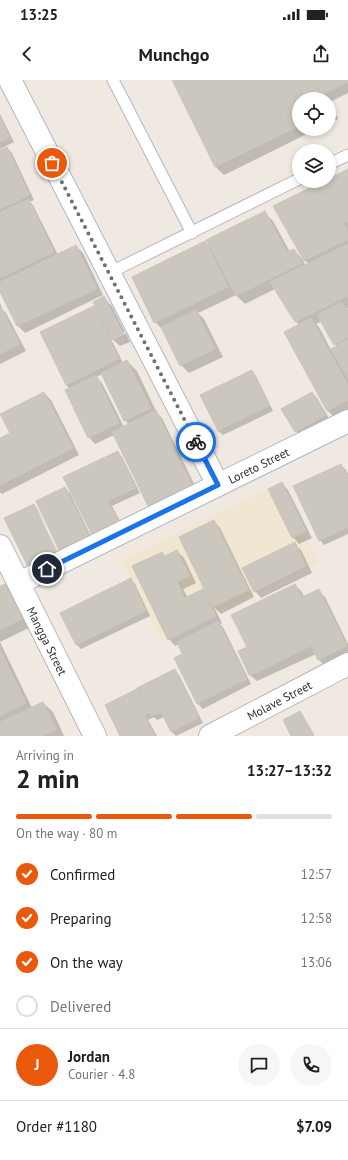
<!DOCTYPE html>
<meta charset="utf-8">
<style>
body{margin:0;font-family:"PT Sans",sans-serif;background:#f6f6f6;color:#202124;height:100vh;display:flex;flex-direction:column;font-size:15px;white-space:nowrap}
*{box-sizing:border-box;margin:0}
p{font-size:13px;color:#757577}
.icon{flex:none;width:22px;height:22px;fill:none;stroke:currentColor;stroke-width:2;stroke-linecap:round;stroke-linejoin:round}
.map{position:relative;height:656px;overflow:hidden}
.panel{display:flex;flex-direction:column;background:#fff;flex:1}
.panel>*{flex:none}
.buttons{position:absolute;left:292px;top:12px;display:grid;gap:8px}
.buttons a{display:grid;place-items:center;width:44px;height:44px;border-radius:50%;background:#fff;box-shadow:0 2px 6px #0003;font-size:20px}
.pin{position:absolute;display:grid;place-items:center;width:34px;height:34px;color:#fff;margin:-17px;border:2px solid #fff;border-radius:50%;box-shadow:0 1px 4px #0007}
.courier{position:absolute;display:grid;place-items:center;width:40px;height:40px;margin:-20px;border:3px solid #1a73e8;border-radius:50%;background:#fff;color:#222;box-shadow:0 1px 5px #0007}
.headline em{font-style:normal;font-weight:800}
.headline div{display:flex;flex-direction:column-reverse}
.headline{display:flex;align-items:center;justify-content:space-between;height:68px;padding:0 16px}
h1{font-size:26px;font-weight:800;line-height:30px}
.bar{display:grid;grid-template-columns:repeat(4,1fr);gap:6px 4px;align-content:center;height:48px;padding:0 16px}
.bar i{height:5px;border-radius:3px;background:#e0e0e0}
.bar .on{background:#ea580c}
.bar p{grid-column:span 4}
.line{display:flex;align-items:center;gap:10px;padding:0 16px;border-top:1px solid #e0e0e0}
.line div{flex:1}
.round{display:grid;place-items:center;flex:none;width:42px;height:42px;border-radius:21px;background:#f6f6f6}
ol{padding:0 16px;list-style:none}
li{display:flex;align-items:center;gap:12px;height:44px}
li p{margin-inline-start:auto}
li .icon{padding:4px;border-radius:50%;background:#ea580c;color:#fff;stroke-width:4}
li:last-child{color:#757577}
li i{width:22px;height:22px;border:2px solid #e0e0e0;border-radius:50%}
.status{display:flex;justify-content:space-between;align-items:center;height:28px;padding:0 20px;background:#fff;direction:ltr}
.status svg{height:11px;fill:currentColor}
header{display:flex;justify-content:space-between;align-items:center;height:52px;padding:0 16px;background:#fff;font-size:18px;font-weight:800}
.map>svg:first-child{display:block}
.education{fill:#f0e6d1}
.shadow{fill:#0003;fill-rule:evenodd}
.building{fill:#cbc7bf;stroke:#cbc5ba}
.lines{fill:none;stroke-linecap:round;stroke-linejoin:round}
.service-casing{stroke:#b4b7c1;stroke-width:13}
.minor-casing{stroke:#b4b7c1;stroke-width:24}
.service{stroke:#fff;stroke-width:11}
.minor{stroke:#fff;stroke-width:22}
.done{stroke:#726f6d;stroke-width:4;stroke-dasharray:0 7.2}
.route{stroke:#1a73e8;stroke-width:5}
.labels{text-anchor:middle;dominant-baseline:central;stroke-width:3.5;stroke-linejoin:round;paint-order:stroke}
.street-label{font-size:12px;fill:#2e2e2e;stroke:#fff}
</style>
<div class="status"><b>13:25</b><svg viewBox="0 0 49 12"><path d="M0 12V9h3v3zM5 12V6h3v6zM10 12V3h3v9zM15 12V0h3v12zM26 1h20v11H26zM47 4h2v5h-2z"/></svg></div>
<header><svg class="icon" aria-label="back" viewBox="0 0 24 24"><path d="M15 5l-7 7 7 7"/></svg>Munchgo<svg class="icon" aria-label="share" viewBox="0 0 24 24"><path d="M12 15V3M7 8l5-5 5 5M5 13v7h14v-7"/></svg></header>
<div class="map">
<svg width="348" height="656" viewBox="0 0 348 656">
<rect width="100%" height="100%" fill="#efe9e1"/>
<path class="education" d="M279,403L318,483L161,560L121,480Z"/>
<path class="shadow" d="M173,0H348V13L330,22L338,39L329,43V19H299V49H317L224,95L216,87Z
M0,34L14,62L0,69Z
M7,68L12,73L34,120L30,122L33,125L58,175L76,166L83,173L103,215L25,253L18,246L0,209V72Z
M348,91V228L347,229L348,230V333L336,339L328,331L285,253L299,245L296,242L275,209L245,224L236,215L198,233L204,239L223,277L189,293L181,285L163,250L155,242L205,162L212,169L265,133L273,141L290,172L294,170L302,179L306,186L309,184L304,180L327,101H329V100ZM322,241L337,267L331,270L319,247L316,244Z
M104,218L112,226L125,252L114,257V259L126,253L130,262L120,266L110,257L123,283L127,281L137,291L157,333L162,338L200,416L114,355L95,364L89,357L70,309L66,305L93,227L100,234ZM103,294L125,340L129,345L124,347L102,303L96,297Z
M0,223L2,227L1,228L6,233L26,271L0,284Z
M252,291L256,296L273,331L223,355L218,351Z
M44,313L51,320L79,375L2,414L0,412V359L11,353Z
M312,313L317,318L330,340L301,356L296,351Z
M117,372L122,377L140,413L112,426L124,448L98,461Z
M341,385L346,390L348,394V454L324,465L320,460Z
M282,403L288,410L312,458L299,464L293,457Z
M65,408L70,413L94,463L66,476Z
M34,425L38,430L61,478L34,491ZM35,429H38L60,477L59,478Z
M214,441L220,448L254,517L221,534L214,527L222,543L220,544L223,547L251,604L203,629L198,624L175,579L184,575L179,564L175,566L169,559L162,473L166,477L177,471L184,478L196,503L183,509L188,518L203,510L209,517Z
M294,464L301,470L312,493L261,518L255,511Z
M130,499L135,504L150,536L81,569L76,564Z
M295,505L302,512L304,517L318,510L325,517L348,564V575L325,586L319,580L316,574L257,601L250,595L248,567Z
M0,508L33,546L0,562Z
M0,562L32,628L43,623L53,632L64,656H0Z
M175,591L179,595L203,643L176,656L172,652L164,637L157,640L154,637L148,640L157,656H121L106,626Z"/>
<path class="building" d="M172,0H348V2L323,14L326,19H299V46L215,87Z
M0,37L10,58L0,62Z
M7,67L30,115L0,129V70Z
M348,89V141L343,143L348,152V159L304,181L273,126L324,101H329V99Z
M29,119L54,172L0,198V132Z
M265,131L287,172L294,169L302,183L236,216L206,160Z
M205,161L228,207L154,243L132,197Z
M348,164V216L295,242L270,202Z
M76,165L97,209L17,246L0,212V202Z
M104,216L123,254L111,259L93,222Z
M342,222L348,232V257L334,265L317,235Z
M0,226L20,264L0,274Z
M94,226L119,279L66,305L40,252Z
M196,230L215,269L180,286L161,247Z
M311,238L348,305V320L327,331L284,252Z
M348,259V299L331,269Z
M127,280L151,328L124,341L101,293Z
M252,290L269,326L218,351L200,315Z
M96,295L119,343L88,358L65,310Z
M44,312L73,368L0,405V358L10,353L0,334Z
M312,312L326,335L295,352L281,329Z
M156,330L194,409L150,430L112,352Z
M118,371L136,408L108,421L120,444L93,457L63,397Z
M341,384L348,397V447L319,461L293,406Z
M282,402L306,451L292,458L268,409Z
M65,407L90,458L60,472L36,421Z
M34,424L57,473L28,487L4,438Z
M214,440L249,510L213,527L179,457Z
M295,462L306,486L254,512L242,488Z
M177,470L190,496L177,502L185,518L203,509L216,536L168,560L132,486L162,472L165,476Z
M131,498L146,531L76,565L60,533Z
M8,503L26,537L0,550V506Z
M295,504L302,517L319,509L347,566L318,580L311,566L259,592L249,595L238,571L247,567L231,535Z
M218,541L247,599L197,624L174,578L182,574L177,562Z
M0,569L26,623L0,636Z
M175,589L199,638L171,652L161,632L151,636L137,608Z
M137,609L149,633L144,635L155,656H120L105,625Z
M43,622L57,649L43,656H0V642Z
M300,631L314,655L313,656H291L283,640Z"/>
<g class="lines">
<g class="service-casing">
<path id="service" d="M113,0L192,153
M329,84L348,75
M109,193L299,99"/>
</g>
<g class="minor-casing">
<g id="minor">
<path d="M10,0L218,405"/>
<path id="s1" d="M0,466L95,656"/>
<path id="s2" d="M19,503L348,341"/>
<path id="s3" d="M210,656L348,584"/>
</g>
</g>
<use href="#service" class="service"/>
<use href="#minor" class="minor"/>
</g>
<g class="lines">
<path class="done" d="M52,83L196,362"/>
<path class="route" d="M47,489L218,405L196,362"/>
</g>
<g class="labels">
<g class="street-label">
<text stroke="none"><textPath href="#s2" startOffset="267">Loreto Street</textPath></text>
<text stroke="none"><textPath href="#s1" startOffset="106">Mangga Street</textPath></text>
<text stroke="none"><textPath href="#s3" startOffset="78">Molave Street</textPath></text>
</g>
</g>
</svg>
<div class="buttons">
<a><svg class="icon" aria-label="locate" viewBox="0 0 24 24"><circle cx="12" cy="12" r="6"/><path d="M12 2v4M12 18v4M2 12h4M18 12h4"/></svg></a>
<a><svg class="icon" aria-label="layers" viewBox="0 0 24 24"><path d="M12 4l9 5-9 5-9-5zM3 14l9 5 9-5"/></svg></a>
</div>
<div class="pin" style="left:52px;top:83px;background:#ea580c"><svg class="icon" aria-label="bag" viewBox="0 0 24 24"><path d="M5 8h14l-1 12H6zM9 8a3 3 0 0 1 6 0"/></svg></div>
<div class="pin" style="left:47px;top:489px;background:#1f2937"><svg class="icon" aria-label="home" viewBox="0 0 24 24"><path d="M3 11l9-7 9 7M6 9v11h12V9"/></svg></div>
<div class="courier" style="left:196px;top:362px"><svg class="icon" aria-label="bike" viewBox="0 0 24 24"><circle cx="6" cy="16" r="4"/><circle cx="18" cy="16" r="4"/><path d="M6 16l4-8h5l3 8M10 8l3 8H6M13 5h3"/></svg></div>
</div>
<section class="panel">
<div class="headline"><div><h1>2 min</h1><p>Arriving in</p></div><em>13:27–13:32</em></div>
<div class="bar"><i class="on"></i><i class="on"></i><i class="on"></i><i></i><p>On the way · 80 m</p></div>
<ol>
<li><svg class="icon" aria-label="check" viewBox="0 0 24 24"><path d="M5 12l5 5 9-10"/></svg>Confirmed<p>12:57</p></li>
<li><svg class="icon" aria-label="check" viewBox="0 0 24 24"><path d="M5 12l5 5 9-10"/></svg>Preparing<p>12:58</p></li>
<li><svg class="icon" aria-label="check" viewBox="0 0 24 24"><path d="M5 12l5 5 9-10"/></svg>On the way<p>13:06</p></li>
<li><i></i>Delivered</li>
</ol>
<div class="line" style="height:72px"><b class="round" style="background:#ea580c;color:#fff">J</b><div><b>Jordan</b><p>Courier · 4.8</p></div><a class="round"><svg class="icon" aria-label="chat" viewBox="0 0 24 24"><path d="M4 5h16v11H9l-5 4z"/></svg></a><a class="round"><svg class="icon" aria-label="phone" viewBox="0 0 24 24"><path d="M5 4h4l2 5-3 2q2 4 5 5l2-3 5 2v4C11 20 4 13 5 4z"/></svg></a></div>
<div class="line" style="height:52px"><div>Order #1180</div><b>$7.09</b></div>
</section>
